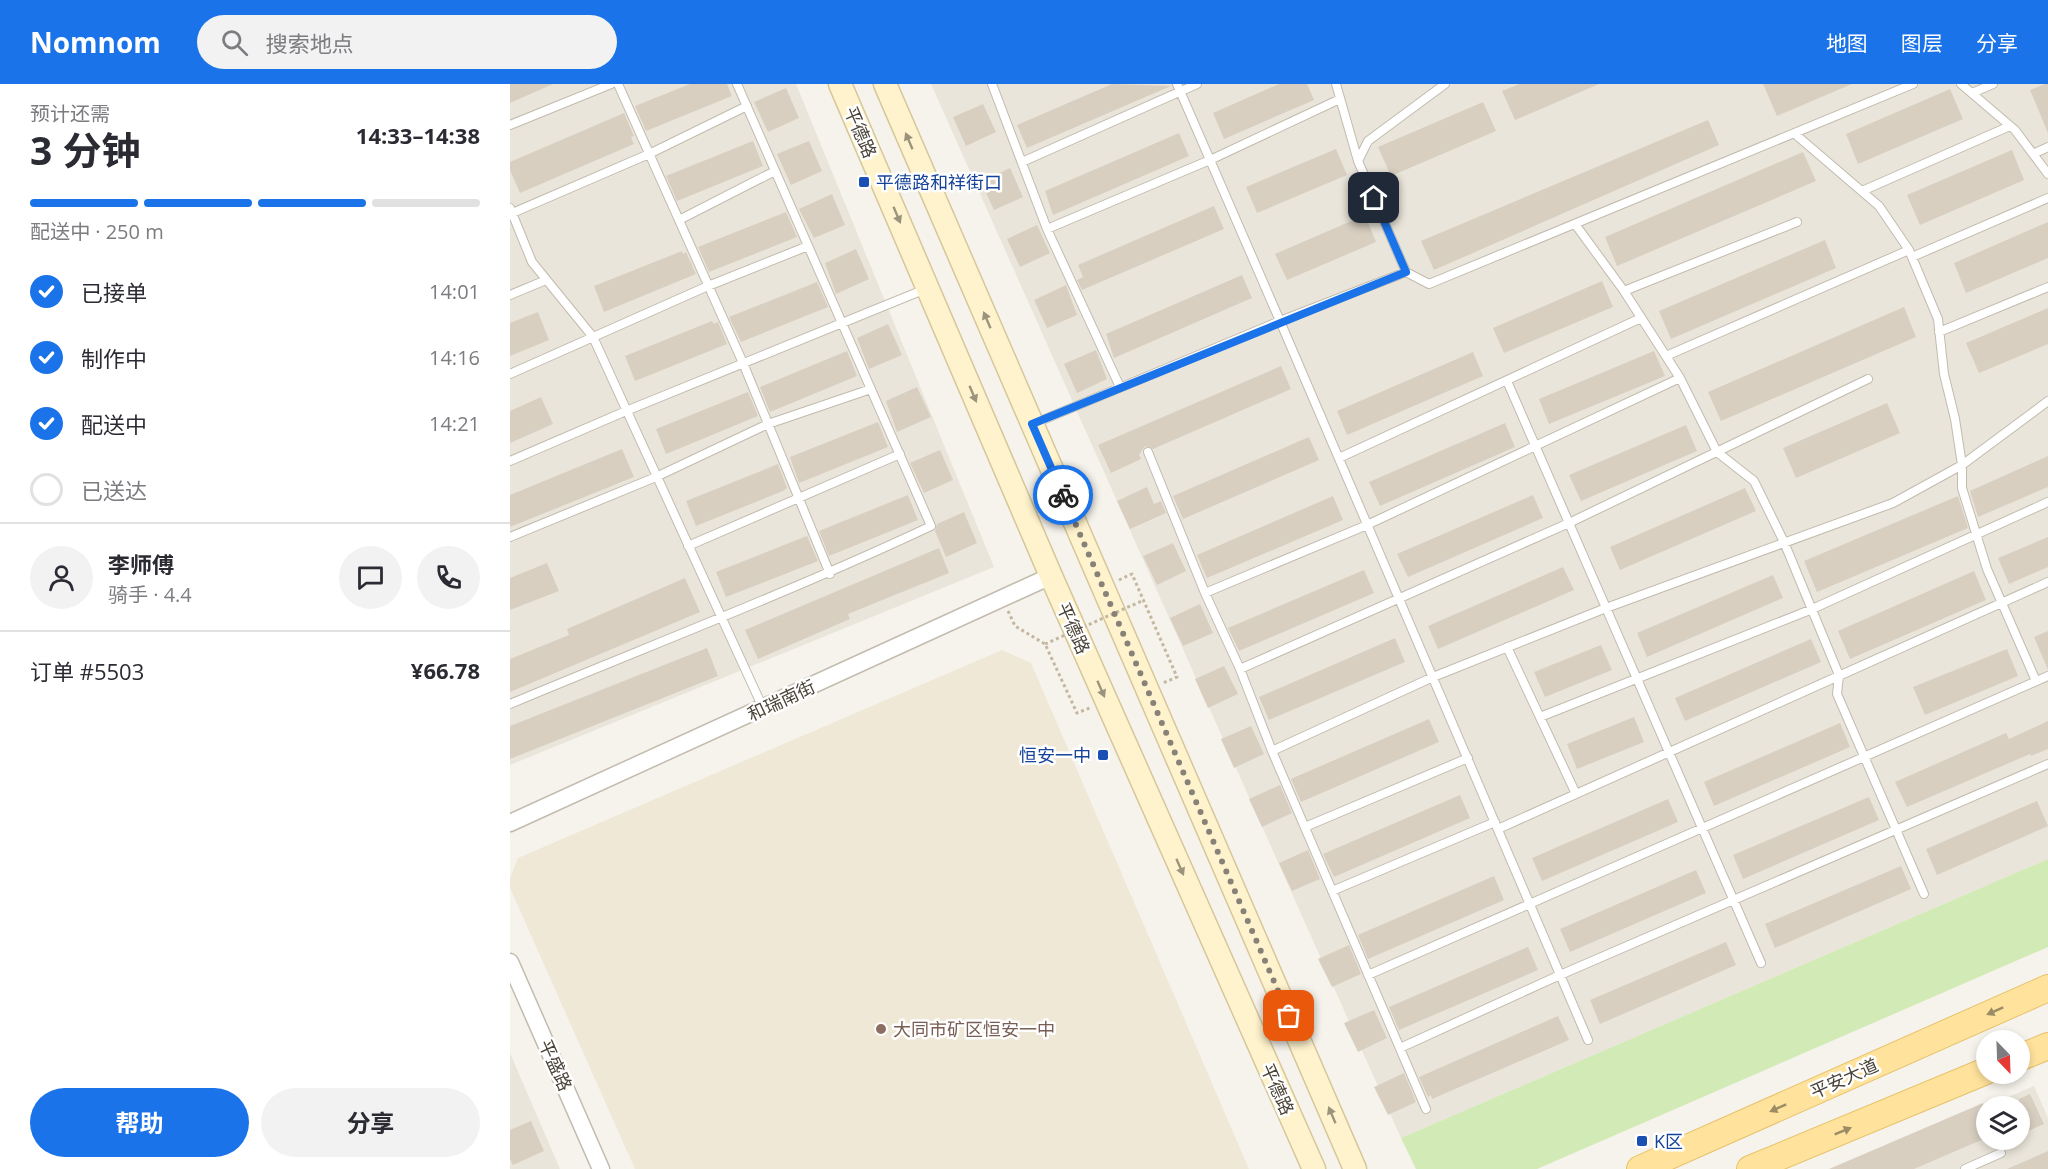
<!DOCTYPE html>
<html lang="zh">
<meta charset="utf-8">
<style>
body{margin:0;font-family:"Open Sans","Noto Sans SC",sans-serif;background:#f2f2f3;color:#2b2b33;height:100vh;display:flex;flex-direction:column;font-size:22px;white-space:nowrap}
*{box-sizing:border-box;margin:0}
p{font-size:20px;color:#7c7c81}
.icon{flex:none;width:33px;height:33px;fill:none;stroke:currentColor;stroke-width:2;stroke-linecap:round;stroke-linejoin:round}
.map{position:relative;flex:1;overflow:hidden}
.side{display:flex;flex-direction:column;background:#fff;width:510px}
.side>*{flex:none}
.needle{width:39px;rotate:157deg}
.tools{position:absolute;left:1466px;top:946px;display:grid;gap:12px}
.tools a{display:grid;place-items:center;width:54px;height:54px;border-radius:50%;background:#fff;box-shadow:0 3px 9px #0003;font-size:30px}
.pin{position:absolute;display:grid;place-items:center;width:51px;height:51px;color:#fff;margin:-26px;border-radius:12px;box-shadow:0 3px 9px #0006}
.courier{position:absolute;display:grid;place-items:center;width:60px;height:60px;margin:-30px;border:4px solid #1a73e8;border-radius:50%;background:#fff;color:#222;box-shadow:0 2px 8px #0007}
.overview em{font-style:normal;font-weight:700}
.overview div{display:flex;flex-direction:column-reverse}
.overview{display:flex;align-items:center;justify-content:space-between;height:102px;padding:0 30px}
h1{font-size:39px;font-weight:700;line-height:45px}
.bar{display:grid;grid-template-columns:repeat(4,1fr);gap:9px 6px;align-content:center;height:72px;padding:0 30px}
.bar i{height:8px;border-radius:4px;background:#e1e1e2}
.bar .active{background:#1a73e8}
.bar p{grid-column:span 4}
.line{display:flex;align-items:center;gap:15px;padding:0 30px;border-top:2px solid #e1e1e2}
.line div{flex:1}
.round{display:grid;place-items:center;flex:none;width:63px;height:63px;border-radius:32px;background:#f2f2f3}
ol{padding:0 30px;list-style:none}
li{display:flex;align-items:center;gap:18px;height:66px}
li p{margin-inline-start:auto}
li .icon{padding:6px;border-radius:50%;background:#1a73e8;color:#fff;stroke-width:4}
li:last-child{color:#7c7c81}
li i{width:33px;height:33px;border:3px solid #e1e1e2;border-radius:50%}
.button{display:flex;gap:12px;margin-top:auto;padding:12px 30px}
.button a{flex:1;height:69px;border-radius:36px;background:#1a73e8;color:#fff;font-size:24px;font-weight:700;line-height:69px;text-align:center}
.button a+a{background:#f2f2f3;color:#2b2b33}
header{display:flex;align-items:center;gap:36px;box-sizing:border-box;height:84px;padding:0 30px;background:#1a73e8;color:#fff}
header strong{font-size:28px}
nav{display:flex;gap:33px;margin-inline-start:auto;font-size:21px}
.search{width:420px;height:54px;background:#f2f2f3;display:flex;align-items:center;gap:15px;box-sizing:border-box;padding:0 21px;border-radius:33px;color:#7c7c81;font-size:22px}
main{display:flex;flex:1;min-height:0}
.map>svg:first-child{display:block}
.residential{fill:#eae5da;fill-rule:evenodd}
.education{fill:#efe8d6}
.green{fill:#d2eab5}
.building{fill:#d8cfc1}
.lines{fill:none;stroke-linecap:round;stroke-linejoin:round}
.lane-casing{stroke:#c2bbae;stroke-width:10}
.street-casing{stroke:#c2bbae;stroke-width:19}
.secondary-casing{stroke:#d6c79b;stroke-width:25}
.primary-casing{stroke:#e6c16a;stroke-width:28}
.path{stroke:#c4b79f;stroke-width:3;stroke-dasharray:3 3;stroke-linecap:butt}
.lane{stroke:#fff;stroke-width:8}
.street{stroke:#fff;stroke-width:16}
.secondary{stroke:#fff3cd;stroke-width:22}
.primary{stroke:#ffe39c;stroke-width:26}
.path-bridge{stroke:#c4b79f;stroke-width:3;stroke-dasharray:3 3;stroke-linecap:butt}
.oneway{fill:#9c937c}
.oneway2{fill:#9c8c66}
.done{stroke:#878178;stroke-width:6;stroke-dasharray:0 10.8}
.route{stroke:#1a73e8;stroke-width:8}
.transit-dot{fill:#1a4fb4;stroke:#fff;stroke-width:2}
.education-dot{fill:#8d6e63;stroke:#fff;stroke-width:2}
.labels{text-anchor:middle;dominant-baseline:central;stroke-width:5;stroke-linejoin:round;paint-order:stroke}
.street-label{font-size:18px;fill:#4b4439;stroke:#fff}
.transit-label{font-size:18px;fill:#164399;stroke:#fff;text-anchor:start}
.education-label{font-size:18px;fill:#785e54;stroke:#fff;text-anchor:start}
</style>
<header>
<strong>Nomnom</strong>
<div class="search"><svg class="icon" aria-label="search" viewBox="0 0 24 24"><circle cx="10" cy="10" r="6"/><path d="M15 15l6 6"/></svg>搜索地点</div>
<nav><a>地图</a><a>图层</a><a>分享</a></nav>
</header>
<main>
<section class="side">
<div class="overview"><div><h1>3 分钟</h1><p>预计还需</p></div><em>14:33–14:38</em></div>
<div class="bar"><i class="active"></i><i class="active"></i><i class="active"></i><i></i><p>配送中 · 250 m</p></div>
<ol>
<li><svg class="icon" aria-label="check" viewBox="0 0 24 24"><path d="M5 12l5 5 9-10"/></svg>已接单<p>14:01</p></li>
<li><svg class="icon" aria-label="check" viewBox="0 0 24 24"><path d="M5 12l5 5 9-10"/></svg>制作中<p>14:16</p></li>
<li><svg class="icon" aria-label="check" viewBox="0 0 24 24"><path d="M5 12l5 5 9-10"/></svg>配送中<p>14:21</p></li>
<li><i></i>已送达</li>
</ol>
<div class="line" style="height:108px"><a class="round"><svg class="icon" aria-label="person" viewBox="0 0 24 24"><circle cx="12" cy="8" r="4"/><path d="M4 21q1-7 8-7t8 7"/></svg></a><div><b>李师傅</b><p>骑手 · 4.4</p></div><a class="round"><svg class="icon" aria-label="chat" viewBox="0 0 24 24"><path d="M4 5h16v11H9l-5 4z"/></svg></a><a class="round"><svg class="icon" aria-label="phone" viewBox="0 0 24 24"><path d="M5 4h4l2 5-3 2q2 4 5 5l2-3 5 2v4C11 20 4 13 5 4z"/></svg></a></div>
<div class="line" style="height:78px"><div>订单 #5503</div><b>¥66.78</b></div>
<div class="button"><a>帮助</a><a>分享</a></div>
</section>
<div class="map">
<svg width="1538" height="1085" viewBox="0 0 1538 1085">
<rect width="100%" height="100%" fill="#f6f3ec"/>
<path class="residential" d="M0,0H286L484,483L0,681Z
M421,0H1538V775L891,1054Z
M0,969L50,1085H0Z
M1524,1002L1538,1034V1085H1326ZM1476,1023H1509V1056H1476Z"/>
<path class="education" d="M492,566L521,579L739,1085H125L0,804V794L8,774Z"/>
<path class="green" d="M1538,775V863L1027,1085H906L891,1054Z"/>
<path class="building" d="M0,0H43L0,19Z
M180,0H217L222,12L136,47L125,22Z
M602,0L661,2L517,64L507,41Z
M769,0H797L804,16L714,55L703,29Z
M1009,0H1089L1005,36L992,7Z
M1253,0H1342L1267,32Z
M1535,0H1538V49L1520,6Z
M276,4L289,34L258,48L244,18Z
M1440,5L1453,35L1348,80L1336,50Z
M973,18L986,47L881,92L868,63Z
M473,20L486,48L456,62L443,33Z
M114,29L124,52L121,53L124,60L10,109L0,86V78Z
M1198,36L1209,61L924,186L911,157Z
M669,49L679,72L543,131L535,107Z
M243,57L253,82L167,117L156,92Z
M299,57L312,87L281,101L267,70Z
M826,65L837,91L747,129L736,103Z
M1502,66L1514,96L1410,141L1397,111Z
M1293,68L1306,97L1107,182L1095,153Z
M500,84L513,113L484,126L471,98Z
M322,110L335,141L304,154L289,125Z
M704,122L714,145L572,206L567,196L573,193L568,181Z
M276,128L287,153L199,188L188,163Z
M855,131L866,158L777,196L765,170Z
M1538,138V174L1456,209L1444,179Z
M527,141L540,169L510,183L497,155Z
M1315,156L1326,184L1161,255L1149,227Z
M346,165L359,195L326,210L315,179Z
M172,167L173,170L176,168L186,190L94,228L84,202Z
M732,191L742,214L604,274L596,250Z
M1092,197L1103,223L994,269L983,244Z
M307,198L318,223L231,258L219,233Z
M556,201L567,231L537,244L524,216Z
M1394,223L1406,253L1211,337L1198,308Z
M1538,224V260L1469,289L1456,259Z
M28,228L39,256L0,272V239Z
M202,237L204,240L208,238L217,260L125,297L115,272Z
M378,240L392,271L359,285L347,254Z
M586,266L597,295L567,309L554,280Z
M337,267L347,292L260,328L250,303Z
M1144,267L1155,292L1039,340L1029,315Z
M963,268L973,292L837,351L827,327Z
M771,282L781,305L643,365L635,362L629,371L631,375L601,389L588,361Z
M407,303L421,333L387,348L376,317Z
M238,308L248,332L156,370L146,345Z
M31,313L43,340L0,359V327Z
M1377,319L1390,349L1286,394L1273,364Z
M368,338L378,363L289,399L280,373Z
M995,339L1005,363L870,422L859,398Z
M1176,341L1187,367L1071,417L1059,391Z
M799,353L809,376L673,435L663,412Z
M112,365L124,393L0,443V411Z
M430,366L443,396L414,409L400,379Z
M1538,372V403L1468,433L1460,407Z
M268,380L277,404L273,407L186,442L176,417Z
M637,403L644,420L651,417L656,429L620,445L607,417Z
M1235,404L1246,427L1110,486L1100,463Z
M398,411L408,436L319,472L309,447Z
M1023,411L1033,434L898,493L887,470Z
M823,412L833,436L697,494L687,471Z
M1448,412L1458,444L1307,508L1294,477Z
M454,428L467,459L436,473L425,447L427,440Z
M297,452L308,477L216,513L206,488Z
M1538,453V483L1499,500L1488,474Z
M663,459L676,487L647,501L633,472Z
M429,464L439,489L338,530L340,535L248,575L235,546Z
M37,479L49,507L0,526V494Z
M1053,483L1064,506L928,565L918,542Z
M854,486L864,509L729,567L718,544Z
M1464,487L1476,516L1340,575L1328,547Z
M1263,491L1273,514L1137,573L1127,549Z
M175,494L190,528L0,608V575L59,551L57,545Z
M690,520L703,549L673,562L660,534Z
M1538,547V586L1524,553Z
M885,554L895,578L759,636L749,613Z
M1301,555L1311,578L1175,637L1165,614Z
M1091,561L1102,586L1035,613L1024,588Z
M197,564L208,592L0,675V642Z
M1497,565L1508,592L1415,631L1403,603Z
M714,582L728,610L698,624L685,595Z
M1124,633L1134,658L1067,685L1057,660Z
M919,635L929,658L791,718L781,695L783,694Z
M1538,637V665L1521,672L1520,670L1397,723L1385,698L1496,649L1499,655Z
M1330,639L1340,663L1204,722L1194,698Z
M741,642L754,670L724,684L711,655Z
M770,701L782,729L752,743L739,715Z
M950,711L960,734L824,793L822,789L813,770Z
M1359,713L1369,736L1233,795L1223,771Z
M1158,715L1168,738L1032,797L1022,774Z
M1527,717L1538,742L1427,791L1416,765Z
M798,766L810,795L782,807L769,779Z
M1391,782L1401,805L1265,864L1255,840Z
M1186,786L1196,809L1060,868L1050,845Z
M984,792L994,816L858,875L848,851Z
M1216,858L1226,881L1090,940L1080,916Z
M839,861L851,890L822,903L808,875Z
M1018,863L1028,886L889,946L879,923Z
M864,926L877,954L848,968L834,939Z
M1048,932L1059,956L922,1015L921,1011L918,1013L909,993Z
M894,989L906,1018L878,1031L864,1003Z
M1520,1010L1534,1040L1509,1051V1015Z
M1473,1019L1476,1027V1054L1404,1085H1319Z
M21,1037L34,1067L3,1081L0,1075V1046Z
M1538,1067V1085H1497Z"/>
<g class="lines">
<g class="lane-casing">
<path id="lane" d="M108,0L233,279L320,490
M482,0L537,145L610,303
M667,0L770,237L896,188L919,200L1403,0
M826,0L848,77
M1451,0L1505,46L1538,90
M1462,9L1483,0
M0,41L101,0
M1285,50L1369,122L1399,166L1428,235L1434,290L1445,335L1452,381V404L1477,485L1526,597
M1523,70L1538,63
M512,78L687,0
M1352,107L1500,42
M0,124L22,178L83,253L253,624
M0,130L139,70L237,22
M169,136L265,87
M1065,140L1114,207L1170,294L1207,368L1244,397L1274,458L1329,591L1327,610L1414,810
M537,145L700,76L830,15
M1402,173L1538,114
M896,188L848,77L858,57L935,0
M1114,207L1287,138
M0,211L36,196
M1429,248L1538,203
M1156,272L1399,166
M0,290L198,202L298,162
M997,297L1251,879
M523,340L770,237L1078,956
M638,368L695,509L730,585L762,667L916,1025
M829,374L1131,234
M0,377L116,327L418,204
M0,453L146,393L258,340L361,305
M178,462L390,370
M695,509L857,441L1170,294
M997,563L1066,710
M730,585L1059,439L1358,295
M0,620C141,561 283,507 421,442L227,0
M1030,633L1300,526L1538,418
M762,667L923,593L1096,524L1383,419L1452,381L1538,317
M795,743L958,674
M988,745L1538,498
M822,807L985,738
M858,891L1538,592
M890,964L1050,891L1538,680
M1455,1085L1491,1069"/>
</g>
<g class="street-casing">
<path id="street" d="M0,739L541,492
M0,878L91,1085"/>
</g>
<g class="secondary-casing">
<path id="secondary" d="M330,0L541,492L804,1085
M375,0L845,1085"/>
</g>
<g class="primary-casing">
<path id="primary" d="M1509,974L1538,962
M1130,1085L1538,904
M1240,1085L1476,987"/>
</g>
<path class="path" d="M609,496L622,490L667,593L653,599
M498,527L505,542L535,560L567,629L582,623"/>
<use href="#lane" class="lane"/>
<use href="#street" class="street"/>
<use href="#secondary" class="secondary"/>
<use href="#primary" class="primary"/>
<path class="path-bridge" d="M535,560L634,516"/>
</g>
<defs><path id="oneway-solid" d="M-6-.8H1V-3.2L6.5 0L1 3.2V.8H-6Z" transform="scale(1.5)"/></defs>
<g class="oneway">
<use href="#oneway-solid" transform="translate(399 57) rotate(-113)"/>
<use href="#oneway-solid" transform="translate(387 131) rotate(67)"/>
<use href="#oneway-solid" transform="translate(477 236) rotate(-113)"/>
<use href="#oneway-solid" transform="translate(463 310) rotate(67)"/>
<use href="#oneway-solid" transform="translate(591 605) rotate(66)"/>
<use href="#oneway-solid" transform="translate(670 783) rotate(66)"/>
<use href="#oneway-solid" transform="translate(822 1031) rotate(-113)"/>
</g>
<g class="oneway2">
<use href="#oneway-solid" transform="translate(1485 927) rotate(156)"/>
<use href="#oneway-solid" transform="translate(1268 1024) rotate(156)"/>
<use href="#oneway-solid" transform="translate(1333 1047) rotate(-22)"/>
</g>
<g class="lines">
<path class="done" d="M553,411L779,932"/>
<path class="route" d="M553,411L522,340L896,188L864,114"/>
</g>
<g class="transit-dot">
<rect x="348" y="92" width="12" height="12" rx="3"/>
<rect x="587" y="665" width="12" height="12" rx="3"/>
<rect x="1126" y="1051" width="12" height="12" rx="3"/>
</g>
<circle class="education-dot" cx="371" cy="945" r="6"/>
<g class="labels">
<g class="street-label">
<text transform="translate(351 48) rotate(67)">平德路</text>
<text transform="translate(564 544) rotate(66)">平德路</text>
<text transform="translate(271 616) rotate(-25)">和瑞南街</text>
<text transform="translate(46 981) rotate(66)">平盛路</text>
<text transform="translate(1334 994) rotate(-24)">平安大道</text>
<text transform="translate(768 1005) rotate(66)">平德路</text>
</g>
<g class="transit-label">
<text x="366" y="98">平德路和祥街口</text>
<text x="581" y="671" text-anchor="end">恒安一中</text>
<text x="1144" y="1057">K区</text>
</g>
<g class="education-label">
<text x="383" y="945">大同市矿区恒安一中</text>
</g>
</g>
</svg>
<div class="tools">
<a><svg class="needle" viewBox="-14 -14 28 28"><path d="M0-13l5 13h-10z" fill="#e53935"/><path d="M0 13l5-13h-10z" fill="#7c7c81"/></svg></a>
<a><svg class="icon" aria-label="layers" viewBox="0 0 24 24"><path d="M12 4l9 5-9 5-9-5zM3 14l9 5 9-5"/></svg></a>
</div>
<div class="pin" style="left:779px;top:932px;background:#ea580c"><svg class="icon" aria-label="bag" viewBox="0 0 24 24"><path d="M5 8h14l-1 12H6zM9 8a3 3 0 0 1 6 0"/></svg></div>
<div class="pin" style="left:864px;top:114px;background:#1f2937"><svg class="icon" aria-label="home" viewBox="0 0 24 24"><path d="M3 11l9-7 9 7M6 9v11h12V9"/></svg></div>
<div class="courier" style="left:553px;top:411px"><svg class="icon" aria-label="bike" viewBox="0 0 24 24"><circle cx="6" cy="16" r="4"/><circle cx="18" cy="16" r="4"/><path d="M6 16l4-8h5l3 8M10 8l3 8H6M13 5h3"/></svg></div>
</div>
</main>
